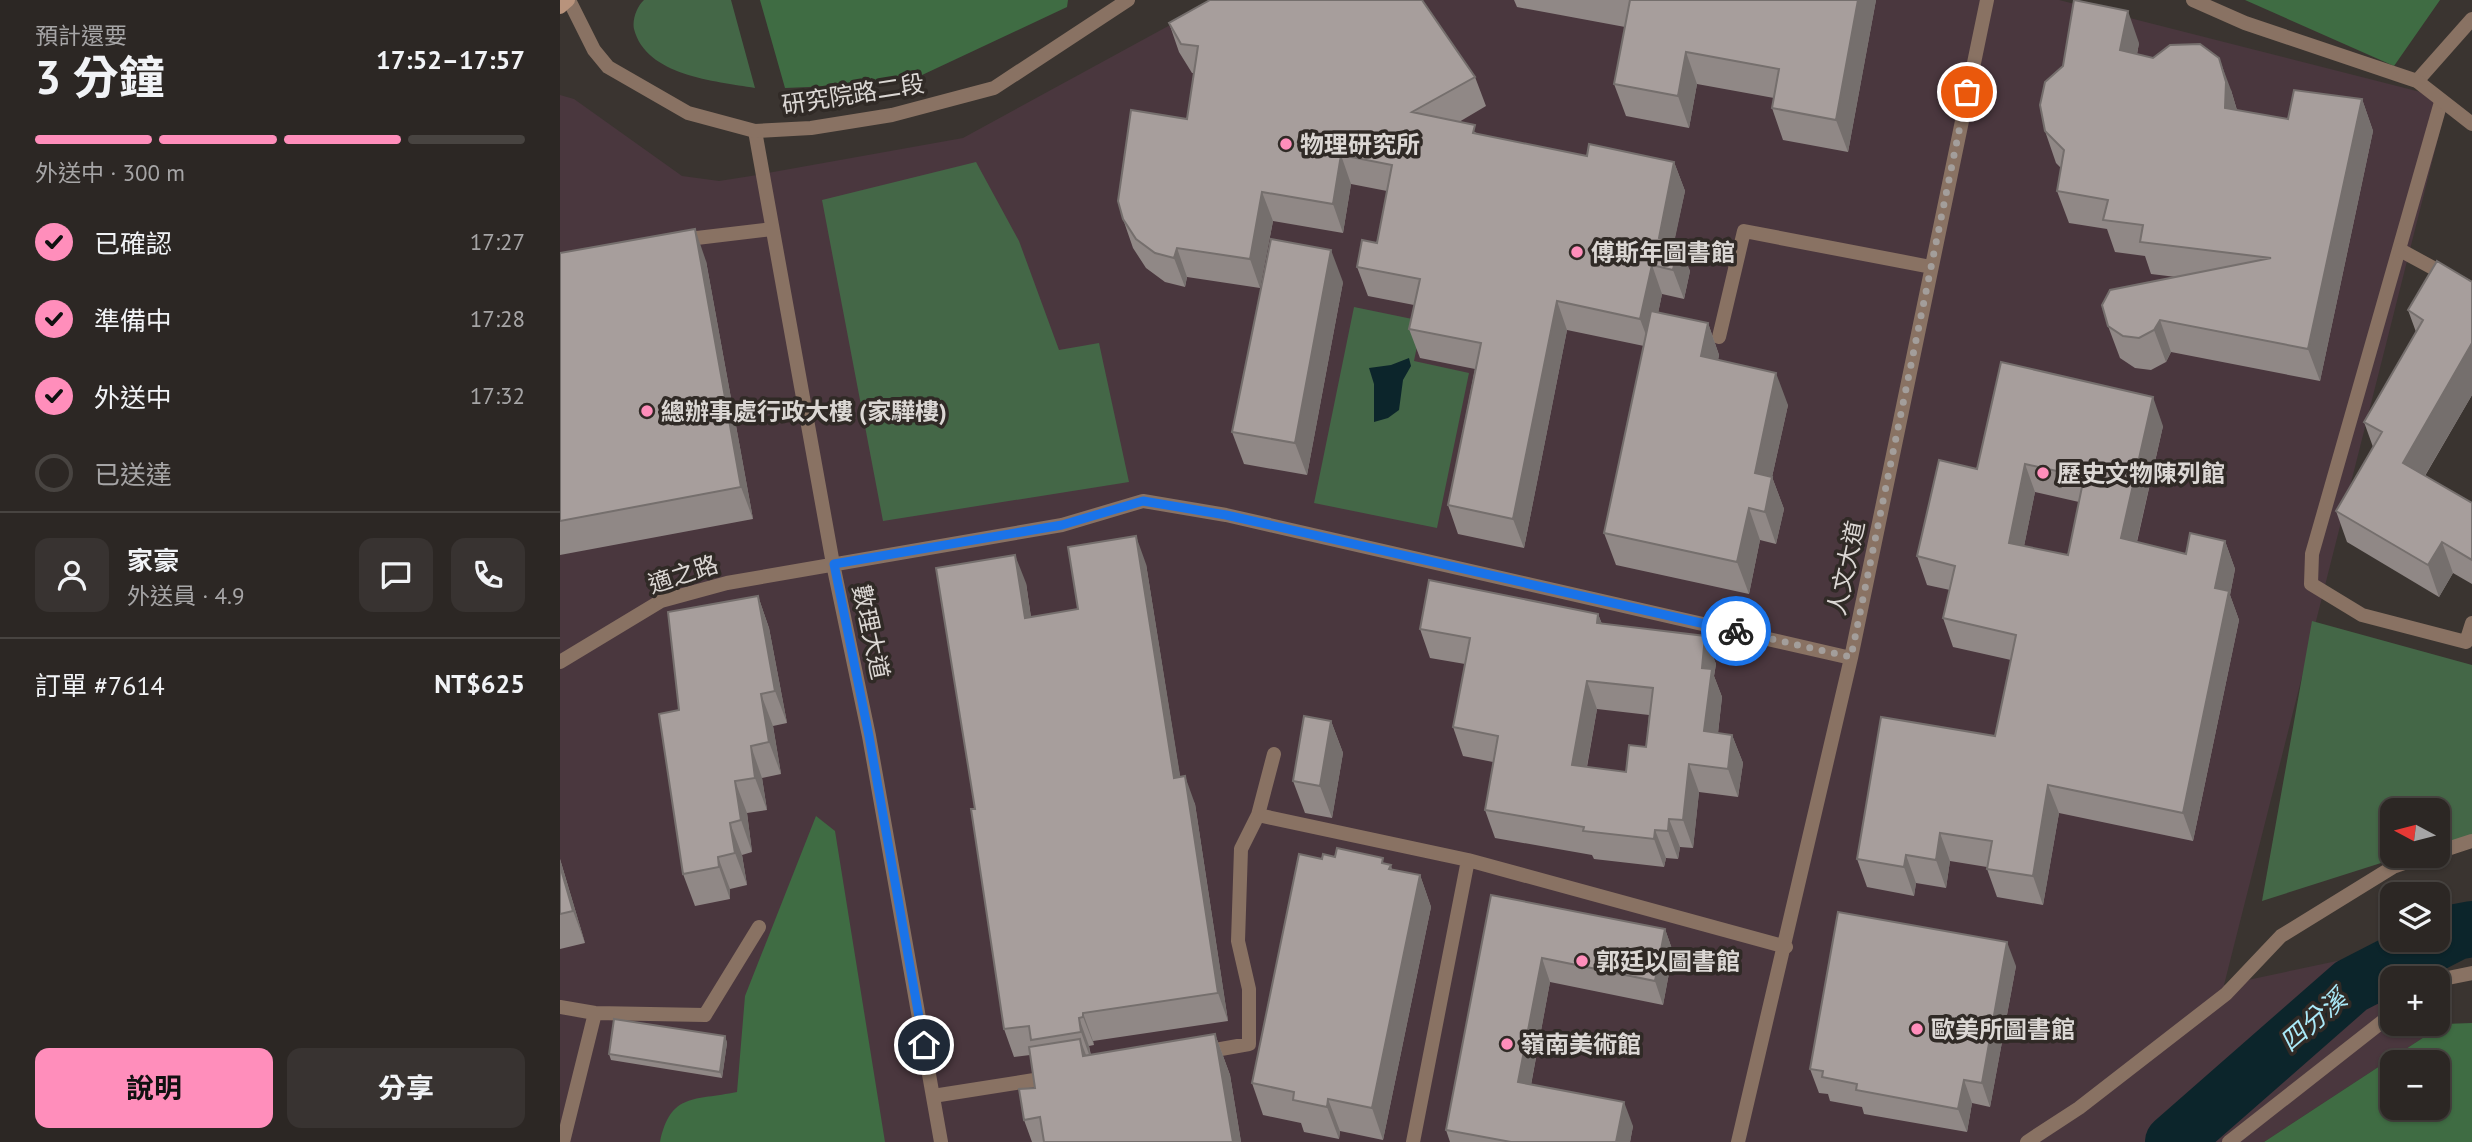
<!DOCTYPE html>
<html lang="zh-TW">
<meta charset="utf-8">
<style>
body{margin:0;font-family:"PT Sans","Noto Sans TC",sans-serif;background:#383331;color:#f1f3f6;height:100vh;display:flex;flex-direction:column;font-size:26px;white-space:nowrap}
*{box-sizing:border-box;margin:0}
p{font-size:23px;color:#a6a5a6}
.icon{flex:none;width:38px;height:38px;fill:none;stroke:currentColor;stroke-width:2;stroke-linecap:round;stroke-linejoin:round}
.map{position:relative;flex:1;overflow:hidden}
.panel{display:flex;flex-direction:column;background:#2c2724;width:560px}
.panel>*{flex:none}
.needle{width:46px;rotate:277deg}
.controls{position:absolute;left:1820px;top:798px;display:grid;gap:14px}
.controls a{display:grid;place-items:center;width:70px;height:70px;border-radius:14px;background:#2c2724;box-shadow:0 2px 5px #0004,0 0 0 2px #484441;font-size:35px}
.pin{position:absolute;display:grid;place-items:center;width:60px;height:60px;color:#fff;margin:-30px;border:4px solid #fff;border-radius:50%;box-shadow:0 2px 7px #0007}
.courier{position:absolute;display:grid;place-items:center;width:70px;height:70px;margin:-35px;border:5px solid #1a73e8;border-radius:50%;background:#fff;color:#222;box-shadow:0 2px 9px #0007}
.overview em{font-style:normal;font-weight:700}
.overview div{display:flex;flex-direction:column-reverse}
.overview{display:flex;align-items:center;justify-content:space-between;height:119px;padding:0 35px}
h1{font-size:46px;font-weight:700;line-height:52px}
.bar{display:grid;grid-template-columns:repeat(4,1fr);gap:10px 7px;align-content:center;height:84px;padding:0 35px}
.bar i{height:9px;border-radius:5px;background:#484441}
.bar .active{background:#ff8ebb}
.bar p{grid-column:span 4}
.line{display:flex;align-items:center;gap:18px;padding:0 35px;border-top:2px solid #484441}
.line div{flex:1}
.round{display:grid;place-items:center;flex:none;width:74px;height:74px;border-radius:14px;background:#383331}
ol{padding:0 35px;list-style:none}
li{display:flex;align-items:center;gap:21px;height:77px}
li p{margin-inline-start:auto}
li .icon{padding:7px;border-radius:50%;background:#ff8ebb;color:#111;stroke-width:4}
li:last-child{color:#a6a5a6}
li i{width:38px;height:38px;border:4px solid #484441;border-radius:50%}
.primary-button{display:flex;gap:14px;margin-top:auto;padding:14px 35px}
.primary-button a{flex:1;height:80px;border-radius:14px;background:#ff8ebb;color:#111;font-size:28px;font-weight:700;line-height:80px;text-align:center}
.primary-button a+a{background:#383331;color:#f1f3f6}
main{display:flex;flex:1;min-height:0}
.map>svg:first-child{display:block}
.commercial{fill:#4a373e}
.green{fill:#446747}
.forest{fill:#3f6c43;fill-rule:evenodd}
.water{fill:#0c252b}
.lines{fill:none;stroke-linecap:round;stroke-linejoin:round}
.river{stroke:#0c252b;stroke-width:56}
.lane{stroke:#897263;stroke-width:14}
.street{stroke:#897263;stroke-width:14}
.secondary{stroke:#b8937c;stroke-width:14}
.wall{fill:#908886;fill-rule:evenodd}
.shaded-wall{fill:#756f6d}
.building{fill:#a79e9c;stroke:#756f6d;stroke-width:2;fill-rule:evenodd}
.done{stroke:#a39e9b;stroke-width:7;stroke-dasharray:0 12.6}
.route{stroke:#1a73e8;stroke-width:9}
.poi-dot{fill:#ff8ebb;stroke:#302a26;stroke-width:2.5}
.labels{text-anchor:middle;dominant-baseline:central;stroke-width:7;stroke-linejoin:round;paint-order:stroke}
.street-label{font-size:24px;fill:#dbd7d4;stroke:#302a26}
.poi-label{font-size:24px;font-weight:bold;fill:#dbd7d4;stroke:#302a26;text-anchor:start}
.water-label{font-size:26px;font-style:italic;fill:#aae9f8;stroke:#302a26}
</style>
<main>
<section class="panel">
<div class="overview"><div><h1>3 分鐘</h1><p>預計還要</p></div><em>17:52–17:57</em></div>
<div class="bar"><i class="active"></i><i class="active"></i><i class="active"></i><i></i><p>外送中 · 300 m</p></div>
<ol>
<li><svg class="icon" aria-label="check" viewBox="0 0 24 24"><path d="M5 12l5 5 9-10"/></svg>已確認<p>17:27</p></li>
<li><svg class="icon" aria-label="check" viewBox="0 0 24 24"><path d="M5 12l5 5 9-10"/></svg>準備中<p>17:28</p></li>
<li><svg class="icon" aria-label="check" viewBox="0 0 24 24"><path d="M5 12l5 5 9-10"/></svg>外送中<p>17:32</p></li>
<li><i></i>已送達</li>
</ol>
<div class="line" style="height:126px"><a class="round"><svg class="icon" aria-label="person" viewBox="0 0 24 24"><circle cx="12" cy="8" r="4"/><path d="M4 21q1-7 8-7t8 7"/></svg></a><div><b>家豪</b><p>外送員 · 4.9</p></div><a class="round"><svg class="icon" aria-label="chat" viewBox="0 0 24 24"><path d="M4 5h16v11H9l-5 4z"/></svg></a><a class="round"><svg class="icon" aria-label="phone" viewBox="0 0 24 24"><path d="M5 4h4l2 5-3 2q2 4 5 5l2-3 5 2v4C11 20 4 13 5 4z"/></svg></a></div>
<div class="line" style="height:91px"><div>訂單 #7614</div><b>NT$625</b></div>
<div class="primary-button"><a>說明</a><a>分享</a></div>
</section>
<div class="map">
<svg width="1912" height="1142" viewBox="0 0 1912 1142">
<rect width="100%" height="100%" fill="#3a3430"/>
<path class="commercial" d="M656,0H1499L1888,99L1664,985L1867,942L1874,978H1832V1024H1878V995L1884,1024L1704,1142H0V95L14,99L122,176L159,181L191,176L403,138Z"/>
<path class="green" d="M84,0H171L195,88C155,81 86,76 74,29C72,20 77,6 84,0Z
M416,162L459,241L499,350L539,343L569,482L323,521L262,200Z
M794,307L862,321L854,361L909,373L877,528L754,503Z
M1752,621L1912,665V835L1878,846V810H1832V856H1843L1702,901Z"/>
<path class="forest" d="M200,0H508L507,7L345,83L225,88Z
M1685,0H1880L1834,66Z
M256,816L275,831L325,1142H100C111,1092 134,1101 177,1092L185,996Z
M1912,1023V1142H1704L1884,1024ZM1832,1062H1878V1108H1832Z"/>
<path class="water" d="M849,358L851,366L843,380L839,410L828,418L814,422V384L809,368L831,365Z"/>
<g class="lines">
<path class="river" d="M1613,1142L1791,986L1896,932L1912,929"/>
<path class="lane" d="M1857,81L1912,19
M1881,102L1752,554L1751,584L1802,615L1906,642L1912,623
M195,131L273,564L309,736L381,1142
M120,240L212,229
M1159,337L1184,231L1371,267
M0,662L101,601L167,583L502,525L583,501L666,515L1291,658
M698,815L908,860L1226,947
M1878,852L1912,841
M1878,980L1912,973
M0,1007L35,1013L145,1015L199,927
M644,1052L689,1044V989L678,941L681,849L698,815L714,754
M373,1096L493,1077
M3,1142L35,1013
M853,1142L908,860
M1178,1142L1291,658L1427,0
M1467,1142L1519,1108L1666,994L1721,936L1833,867L1865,856
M1669,1142L1832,1014"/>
<path class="street" d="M9,0L34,50L48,67L128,113L195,131L251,128L332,115L434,88L568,0
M1633,0L1685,23L1857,81L1912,124
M1840,250L1912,289"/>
<path class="secondary" d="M0,7L8,0"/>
</g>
<path class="wall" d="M954,0H1316L1288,152L1223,140L1212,108L1214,98L1137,84L1129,128L1066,116L1054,84L1065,27L957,7Z
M609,23L915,77L926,106L899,122L918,134L1027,156L1114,162L1125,191L1114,241L1130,271L1124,299L1102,294L1098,313L1148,323L1159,355L1158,360L1228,405L1212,477L1224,509L1216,544L1200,540L1189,594L1056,565L1044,533L1084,346L1007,330L964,548L898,534L888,505L915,369L860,358L849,329L854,305L808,296L797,267L817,243L827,191L791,184L783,233L713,221L700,288L627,277L625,287L605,282L586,268L573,248L563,219L627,119L634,73H632L619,52Z
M1579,43L1577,54L1671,90L1677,110L1728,119L1802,99L1813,131L1760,381L1611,352L1606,362L1591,370L1575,368L1560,358L1548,326L1616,277L1591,274L1585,256L1555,252L1547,229L1509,223L1497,191L1501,168L1496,163L1485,131Z
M0,253L146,261L193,519L0,555Z
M783,282L747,475L684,464L672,432Z
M1912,282V395L1865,476L1912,503V584L1893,573L1879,597L1787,542L1776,511L1813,447L1804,422L1856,332L1848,310Z
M1603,426L1577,542L1626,554L1665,541L1675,569L1670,595L1679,620L1633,841L1499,813L1483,905L1437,897L1427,869V867L1390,861L1386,888L1356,883L1354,896L1307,887L1297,859L1435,736L1451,660L1393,647L1383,618L1390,590L1367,585L1357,556L1417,469ZM1475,492L1519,502L1508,555L1464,546Z
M586,564L620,777L635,804L668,1021L533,1041L534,1045L529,1046L531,1055L655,1034L670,1075L681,1142H472L464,1120L475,1088L470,1055L454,1057L444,1029L415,809L466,583L471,617L518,609Z
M198,596L209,628L227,723L213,726L221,774L202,778L207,810L187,813L192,852L182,855L187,885L170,889V899L135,906L123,874Z
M1038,614L1042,624L1145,636L1156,664L1154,676L1162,697L1158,733L1172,735L1183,763L1178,797L1139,792L1133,848L1120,847L1118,859L1106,858L1104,867L1034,859L1032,855L935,838L925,810L933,762L903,756L893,727L905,664L870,658L860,629ZM1037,709L1089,715L1086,747L1066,772L1027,767Z
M771,721L783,753L772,818L745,813L733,781Z
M775,857L831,865L832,870L860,875L871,907L823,1140L780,1131L779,1139L744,1132L741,1123L703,1115L692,1083L762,859Z
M0,859L25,943L0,949Z
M931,895L1105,929L1113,952L1103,1005L990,982L971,1085L1073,1126L1070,1142H890L886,1130Z
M1456,966L1430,1107L1412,1103L1407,1132L1304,1114L1302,1107L1270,1101L1268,1094L1259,1093L1250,1069Z
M165,1036L167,1043L162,1078L51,1060L49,1054Z"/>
<path class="shaded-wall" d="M1298,0H1316L1288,152L1276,120Z
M1568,11L1579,43L1572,82L1560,50Z
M1126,52L1137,84L1129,128L1118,96Z
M1659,58L1671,90L1678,114L1665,108Z
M1802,99L1813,131L1760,381L1748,349Z
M781,155L791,184L783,233L773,204Z
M1114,162L1125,191L1109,267L1099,238Z
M702,192L713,221L700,288L690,259Z
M135,229L146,261L193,519L181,487Z
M1119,242L1130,271L1124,299L1113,270Z
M617,248L627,277L625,287L614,258Z
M771,250L783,282L747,475L735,443Z
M1092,265L1102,294L1091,348L1080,319Z
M997,301L1007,330L964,548L953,519Z
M1600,320L1611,352L1606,362L1594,330Z
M1148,323L1159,355L1152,388L1141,356Z
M1912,343V395L1854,494L1843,463Z
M1216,373L1228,405L1212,477L1224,509L1216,544L1205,512L1195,473Z
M1593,397L1603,426L1571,567L1561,538Z
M1465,464L1475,492L1459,571L1449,543Z
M1189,508L1200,540L1189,594L1177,562Z
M576,536L586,564L625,806L614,778Z
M1665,541L1675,569L1670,595L1679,620L1633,841L1623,813L1655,588Z
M1882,542L1893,573L1879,597L1868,565Z
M455,555L466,583L475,646L465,618Z
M198,596L209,628L227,723L215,691Z
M1038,614L1049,643L1037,623Z
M1145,636L1156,664L1154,676L1162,697L1155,760L1144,731L1142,668Z
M1027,681L1037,709L1022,793L1012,765Z
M201,694L213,726L221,774L209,742Z
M771,721L783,753L772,818L760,786Z
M1172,735L1183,763L1178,797L1168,769Z
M191,746L202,778L207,810L195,778Z
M1129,764L1139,792L1133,848L1123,820Z
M625,776L635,804L668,1021L658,993Z
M175,781L187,813L192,852L181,820Z
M1488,785L1499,813L1483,905L1473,876Z
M1109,819L1120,847L1118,859L1108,831Z
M170,823L182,855L187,885L175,853Z
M1095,830L1106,858L1104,867L1094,839Z
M1380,833L1390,861L1386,888L1376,860Z
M1346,855L1356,883L1354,896L1344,867Z
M158,857L170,889V899L159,867Z
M0,859L25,943L13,911L0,866Z
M860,875L871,907L823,1140L812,1108Z
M1105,929L1113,952L1103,1005L1095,981Z
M1447,942L1456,966L1430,1107L1422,1083Z
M982,958L990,982L967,1106L958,1082Z
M523,1013L533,1041L534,1045L523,1017Z
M519,1018L529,1046L531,1060L521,1032Z
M655,1034L670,1075L681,1142H673Z
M165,1036L167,1043L162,1078L160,1072Z
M520,1039L535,1079L523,1056Z
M1404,1080L1412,1103L1407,1132L1398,1109Z
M768,1099L780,1131L779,1139L767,1107Z
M1064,1102L1073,1126L1070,1142H1056Z"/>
<path class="building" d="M650,0H862L915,77L852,112L915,125L913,133L1027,156L1029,144L1114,162L1099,238L1119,242L1113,270L1092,265L1080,319L997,301L953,519L888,505L921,343L849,329L860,279L797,267L802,240L817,243L832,165L781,155L773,204L702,192L690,259L617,248L614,258L595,253L576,239L563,219L558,201L571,110L627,119L638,46L621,44L609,23Z
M1070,0H1298L1276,120L1212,108L1219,69L1126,52L1118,96L1054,84Z
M1514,0L1568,11L1560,50L1593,58L1610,45L1640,44L1659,58L1666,82L1665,108L1728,119L1734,90L1802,99L1748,349L1600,320L1594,330L1579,338L1563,336L1548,326L1542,305L1550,290L1711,258L1580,242L1583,225L1543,220L1548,200L1497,191L1504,150L1485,131L1480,105L1485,82L1503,66Z
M135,229L181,487L0,521V253Z
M711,239L771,250L735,443L672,432Z
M1877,261L1912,282V343L1843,463L1912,503V560L1882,542L1868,565L1776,511L1822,432L1804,422L1863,320L1848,310Z
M1091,311L1148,323L1141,356L1216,373L1195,473L1212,477L1205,512L1189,508L1177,562L1044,533Z
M1441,362L1593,397L1561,538L1626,554L1630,533L1665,541L1655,588L1669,591L1623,813L1488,785L1473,876L1427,869L1432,841L1380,833L1376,860L1346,855L1344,867L1297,859L1321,717L1435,736L1456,635L1383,618L1395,566L1357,556L1379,460L1417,469ZM1465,464L1524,477L1508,555L1449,543Z
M576,536L614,778L625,776L658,993L523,1013V1017L519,1018L521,1032L471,1040L469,1026L444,1029L411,809H415L376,568L455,555L465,618L518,609L508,547Z
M869,580L1038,614L1037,623L1145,636L1142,668L1152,669L1144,731L1172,735L1168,769L1129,764L1123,820L1109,819L1108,831L1095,830L1094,839L1023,831L1024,827L925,810L938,736L893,727L910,638L860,629ZM1027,681L1093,688L1086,747L1069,745L1066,772L1012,765Z
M198,596L215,691L201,694L209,742L191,746L195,778L175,781L181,820L170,823L175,853L158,857L159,867L123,874L99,714L119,710L108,612Z
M744,716L771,721L760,786L733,781Z
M777,848L823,858L822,863L831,865L829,869L860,875L812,1108L768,1099L767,1107L733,1100L734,1092L692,1083L739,854L762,859L763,854L775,857Z
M0,866L13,911L0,914Z
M931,895L1105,929L1095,981L982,958L958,1082L1064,1102L1056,1142H951L886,1130Z
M1278,912L1447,942L1422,1083L1404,1080L1398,1109L1296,1090L1297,1084L1262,1077L1263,1071L1250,1069Z
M54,1019L165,1036L160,1072L49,1054Z
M655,1034L673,1142H484L480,1117L464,1120L459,1089L475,1088L469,1047L520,1039L523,1056Z"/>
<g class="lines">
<path class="done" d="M1176,631L1291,657L1407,92"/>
<path class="route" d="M364,1045L309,736L274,564L502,525L583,501L666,515L1176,631"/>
</g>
<g class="poi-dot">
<circle cx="726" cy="144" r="7"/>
<circle cx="1017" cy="252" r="7"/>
<circle cx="87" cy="411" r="7"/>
<circle cx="1483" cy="473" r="7"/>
<circle cx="1022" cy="961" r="7"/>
<circle cx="1357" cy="1029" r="7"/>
<circle cx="947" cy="1044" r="7"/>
</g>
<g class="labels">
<g class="street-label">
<text transform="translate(293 94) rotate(-9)">研究院路二段</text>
<text transform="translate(1286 568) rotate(-78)">人文大道</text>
<text transform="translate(123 574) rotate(-18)">適之路</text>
<text transform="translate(311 632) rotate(78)">數理大道</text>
</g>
<g class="poi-label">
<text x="740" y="144">物理研究所</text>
<text x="1031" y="252">傅斯年圖書館</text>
<text x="101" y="411">總辦事處行政大樓 (家驊樓)</text>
<text x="1497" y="473">歷史文物陳列館</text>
<text x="1036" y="961">郭廷以圖書館</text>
<text x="1371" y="1029">歐美所圖書館</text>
<text x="961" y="1044">嶺南美術館</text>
</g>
<g class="water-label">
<text transform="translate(1753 1020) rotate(-41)">四分溪</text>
</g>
</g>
</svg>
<div class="controls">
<a><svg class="needle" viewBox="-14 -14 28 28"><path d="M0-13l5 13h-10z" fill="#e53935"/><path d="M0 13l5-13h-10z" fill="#a6a5a6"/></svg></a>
<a><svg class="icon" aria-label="layers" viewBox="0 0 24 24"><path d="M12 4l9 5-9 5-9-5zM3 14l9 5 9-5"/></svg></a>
<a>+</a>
<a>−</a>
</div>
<div class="pin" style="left:1407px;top:92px;background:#ea580c"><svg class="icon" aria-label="bag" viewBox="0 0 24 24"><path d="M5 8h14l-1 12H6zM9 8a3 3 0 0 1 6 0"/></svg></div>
<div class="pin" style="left:364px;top:1045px;background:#1f2937"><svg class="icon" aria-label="home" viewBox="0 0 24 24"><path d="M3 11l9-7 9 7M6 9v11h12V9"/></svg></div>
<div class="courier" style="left:1176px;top:631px"><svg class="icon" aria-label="bike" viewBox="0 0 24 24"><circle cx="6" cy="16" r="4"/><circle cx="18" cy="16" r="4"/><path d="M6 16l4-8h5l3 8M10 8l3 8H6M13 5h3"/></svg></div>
</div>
</main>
